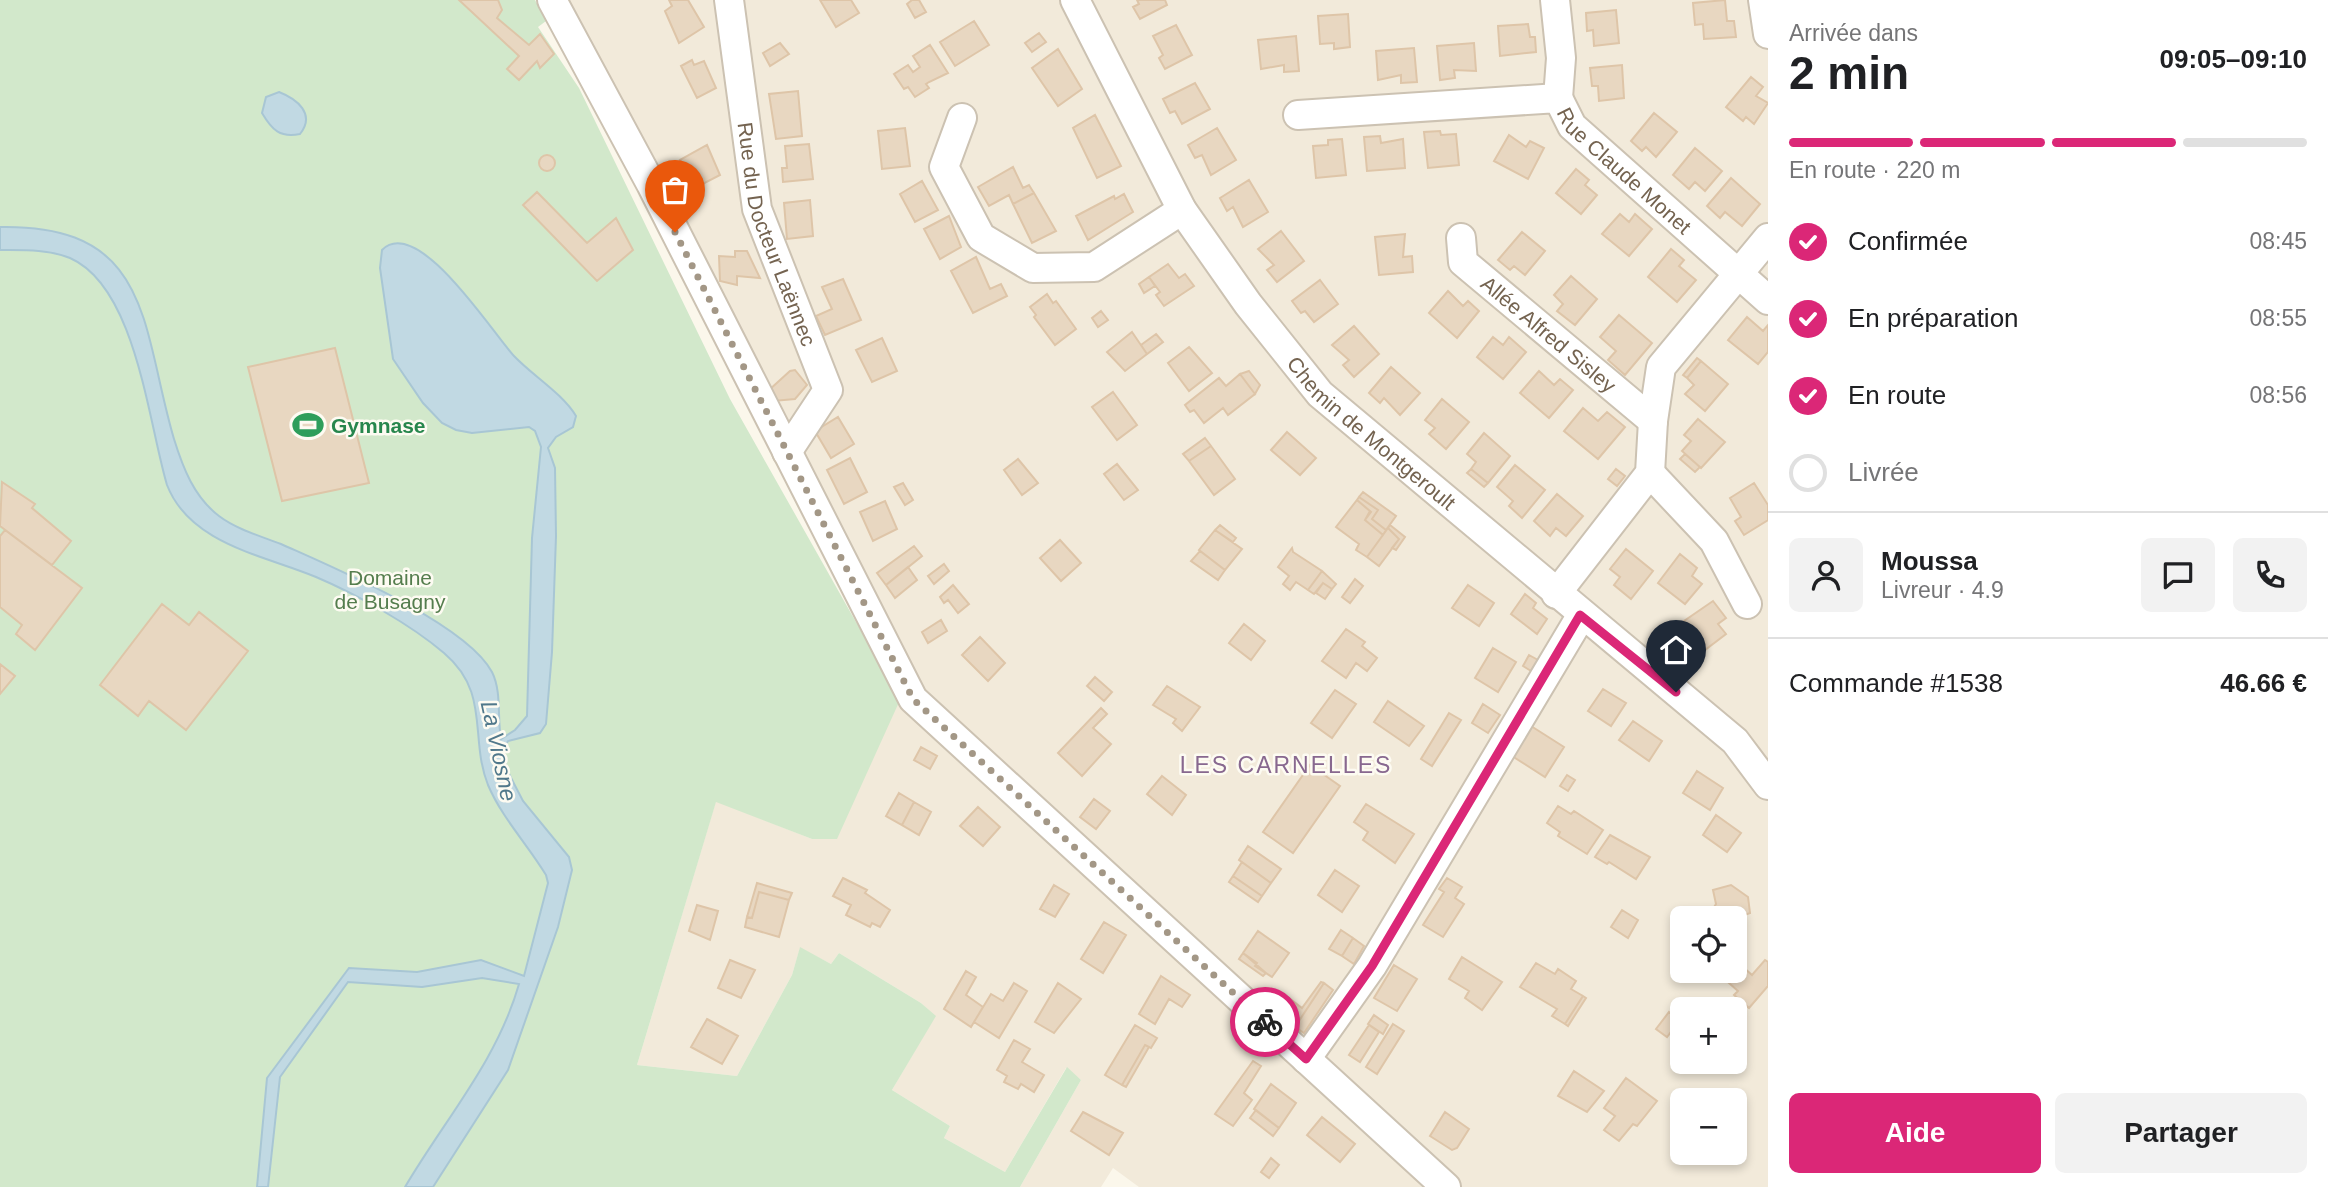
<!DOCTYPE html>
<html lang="fr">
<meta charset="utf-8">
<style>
body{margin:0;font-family:Helvetica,sans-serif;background:#f2f2f2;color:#202124;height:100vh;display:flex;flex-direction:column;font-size:26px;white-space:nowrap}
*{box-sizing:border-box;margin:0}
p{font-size:23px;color:#757577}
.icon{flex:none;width:38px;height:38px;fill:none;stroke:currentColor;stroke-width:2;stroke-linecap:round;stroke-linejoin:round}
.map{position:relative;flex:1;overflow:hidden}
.side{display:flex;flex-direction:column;background:#fff;width:560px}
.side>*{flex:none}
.fabs{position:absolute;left:1670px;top:906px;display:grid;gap:14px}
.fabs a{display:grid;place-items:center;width:77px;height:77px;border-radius:10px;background:#fff;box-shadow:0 4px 10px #0003;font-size:35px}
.pin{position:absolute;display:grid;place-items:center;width:60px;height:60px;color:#fff;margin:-72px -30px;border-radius:50% 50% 50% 0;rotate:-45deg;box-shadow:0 0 7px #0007}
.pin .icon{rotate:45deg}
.courier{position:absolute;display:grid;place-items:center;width:70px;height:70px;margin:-35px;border:5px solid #db2777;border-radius:50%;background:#fff;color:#222;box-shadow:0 2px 9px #0007}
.summary em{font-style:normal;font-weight:700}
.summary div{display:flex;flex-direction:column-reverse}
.summary{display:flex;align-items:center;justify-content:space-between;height:119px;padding:0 21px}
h1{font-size:46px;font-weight:700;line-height:52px}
.bar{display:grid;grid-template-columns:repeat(4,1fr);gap:10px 7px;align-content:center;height:84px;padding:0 21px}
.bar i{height:9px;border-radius:5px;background:#e0e0e0}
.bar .on{background:#db2777}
.bar p{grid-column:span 4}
.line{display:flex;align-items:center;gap:18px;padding:0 21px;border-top:2px solid #e0e0e0}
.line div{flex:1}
.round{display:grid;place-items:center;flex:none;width:74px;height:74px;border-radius:10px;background:#f2f2f2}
ol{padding:0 21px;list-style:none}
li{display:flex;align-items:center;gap:21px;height:77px}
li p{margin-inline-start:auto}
li .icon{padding:7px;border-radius:50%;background:#db2777;color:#fff;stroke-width:4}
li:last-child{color:#757577}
li i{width:38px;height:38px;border:4px solid #e0e0e0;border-radius:50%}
.action{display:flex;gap:14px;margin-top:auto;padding:14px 21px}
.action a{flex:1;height:80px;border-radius:10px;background:#db2777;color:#fff;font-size:28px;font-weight:700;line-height:80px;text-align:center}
.action a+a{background:#f2f2f2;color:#202124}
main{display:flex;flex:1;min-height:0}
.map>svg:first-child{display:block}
.residential{fill:#f2eada;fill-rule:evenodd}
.green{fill:#d2e8cb}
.water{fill:#c1d9e3;stroke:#a8c6d4;stroke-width:2}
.building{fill:#e8d7c1;stroke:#dec5a8;stroke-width:2}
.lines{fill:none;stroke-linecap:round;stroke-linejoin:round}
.minor-casing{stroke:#ccc2b2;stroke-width:32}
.minor{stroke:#fff;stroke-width:28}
.done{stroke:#a39786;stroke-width:7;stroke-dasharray:0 12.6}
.route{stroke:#db2777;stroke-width:9}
.labels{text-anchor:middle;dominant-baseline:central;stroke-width:5;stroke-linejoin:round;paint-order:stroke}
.street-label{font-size:21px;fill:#746350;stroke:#fdfbf2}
.leisure-label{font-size:21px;font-weight:bold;fill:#27864d;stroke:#fdfbf2;text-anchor:start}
.park-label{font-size:21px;fill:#547d4d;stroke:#fdfbf2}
.water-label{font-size:23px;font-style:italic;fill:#50788b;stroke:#fdfbf2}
.neighbourhood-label{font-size:23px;letter-spacing:2px;fill:#88688f;stroke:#fdfbf2}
</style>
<main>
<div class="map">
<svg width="1768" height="1187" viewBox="0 0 1768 1187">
<rect width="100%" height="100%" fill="#fbf7eb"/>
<path class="residential" d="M540,0H1768V1187H1139L1113,1168L1101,1187H1020L1081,1080L1066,1068L1005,1172L944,1138L950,1126L892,1090L935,1016L921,1003L839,953L831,964L800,948L792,975L737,1076L637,1065L716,801L812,839L900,700ZM1682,919H1734V971H1682ZM1682,1010H1734V1062H1682ZM1682,1101H1734V1153H1682Z"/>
<path class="green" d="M0,0H535L546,21L538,27L579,88L730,399L900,700L837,839H812L716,802L637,1065L737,1076L792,975L800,947L831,964L839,953L921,1003L936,1016L892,1090L950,1126L944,1138L1005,1172L1067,1067L1081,1080L1020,1187H0Z"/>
<path class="water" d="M279,92C297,99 316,114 300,134C280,138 272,130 262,113L266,97Z
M0,227C153,224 141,327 174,439C183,468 194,497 219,516C236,529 260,536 281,544C332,567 466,623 492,672C502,692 497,718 501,739L515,730L527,716L532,538L541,447L535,431L529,427L472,433L456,430L442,423L423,403L393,359L380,268L382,250C418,214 493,334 514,356C533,376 562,393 576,416L573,427L556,437L548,448L555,468L556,536L552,652L546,724L540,733L508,741L502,752L508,772L523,801L569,857L572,870L558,927L508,1070L433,1187H405C445,1119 497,1061 519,984L482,978L422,987L348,982L280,1077L268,1187H257L267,1078L349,968L417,972L481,960L524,976L548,883L546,875C528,845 502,818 488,785C469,737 491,693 444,653C410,624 356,594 316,577C263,555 190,544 167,485C148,421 136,287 70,258C48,249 23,250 0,250Z"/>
<path class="building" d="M459,0H498L502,10L497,18L529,45L540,34L554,54L540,68L537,61L519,80L507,69L519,56Z
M669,0H688L704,27L679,43L665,11L672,6Z
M820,0H851L859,13L836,27Z
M912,0H919L926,12L915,18L907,4Z
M1137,0H1165L1167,5L1140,19L1133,7L1139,4Z
M1725,0L1727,21H1734L1736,37L1704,39L1703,24L1695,25L1693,3Z
M1616,10L1619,43L1594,46L1593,30L1587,31L1586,13Z
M1348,14L1350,47L1334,49V43L1320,44L1318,16Z
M974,21L989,45L955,66L940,42Z
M1528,24L1530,37H1535L1536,52L1500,56L1498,26Z
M1176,25L1192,55L1165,69L1159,58L1163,55L1153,36Z
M1039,33L1046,42L1032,52L1025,43Z
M1296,36L1299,71L1284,72V65L1261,69L1258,40Z
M780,43L789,54L770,66L763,53Z
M1474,43L1476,71L1454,70L1455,78L1440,80L1437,46Z
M930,45L948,73L929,82L926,84L929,88L915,97L908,87L904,89L894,74L908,65L913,72L920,67L913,56Z
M1414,48L1417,82L1401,83V75L1378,80L1376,51Z
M1058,49L1082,89L1058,106L1032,68Z
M692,60L694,65L704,61L716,88L697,98L681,66Z
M1622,65L1624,98L1599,101L1598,86H1592L1590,68Z
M1751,77L1763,87L1756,96L1768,103L1754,124L1746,117L1743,121L1726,107Z
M1195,83L1210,109L1182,124L1175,111L1170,113L1163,99Z
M798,91L802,136L776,139L769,94Z
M1654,113L1677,132L1656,157L1646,147L1642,151L1631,141Z
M1095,115L1121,166L1097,178L1073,128Z
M905,128L910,166L882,169L878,131Z
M1217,128L1236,160L1211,175L1202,155L1195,158L1188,145Z
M1440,131L1441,135L1456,134L1459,165L1428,168L1424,132Z
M1509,135L1526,147L1530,141L1544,148L1528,179L1494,161Z
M1380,136L1381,143L1403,139L1405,168L1367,171L1364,137Z
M1342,139L1346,175L1316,178L1313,146L1328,145V140Z
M809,144L813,179L783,182L782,168H787L785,146Z
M707,145L720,175L695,188L680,160Z
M1695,148L1722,171L1705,191L1695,182L1689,189L1673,175Z
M539 163a8 8 0 1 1 16 0a8 8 0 1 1-16 0Z
M1013,167L1023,188L1029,185L1034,193L1013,204L1009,195L989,206L978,187Z
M1576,169L1589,180L1585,185L1597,195L1581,214L1556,193Z
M1731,178L1760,204L1742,226L1725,212L1720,218L1707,206Z
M1249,180L1268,212L1243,227L1233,207L1227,211L1220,198Z
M922,181L938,210L915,222L900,194Z
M537,192L587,243L616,218L633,250L597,281L523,205Z
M1034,193L1056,231L1032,243L1013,204Z
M1124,194L1133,212L1088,240L1076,216L1114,196L1115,199Z
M810,200L813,236L787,239L784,203Z
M1620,214L1629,222L1635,214L1652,229L1629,256L1602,234Z
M949,216L961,247L940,259L924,229Z
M1281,231L1304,261L1277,282L1267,270L1274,265L1258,249Z
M1522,232L1545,251L1525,275L1514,266L1510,270L1498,260Z
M1405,234L1403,257L1412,256L1413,272L1379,275L1375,237Z
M1671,249L1684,260L1679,266L1696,280L1677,302L1648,277Z
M735,251H747L760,278L737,276V285L720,281L719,256L735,257Z
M976,257L990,289L1001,284L1007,296L973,313L951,271Z
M1168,264L1179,278L1185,274L1194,286L1164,306L1156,295L1160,292L1149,277Z
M1571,276L1597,299L1575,325L1557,311L1563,304L1554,295Z
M1149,277L1155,286L1144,293L1139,284Z
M843,279L861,320L825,335L816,316L832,309L822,287Z
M1320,280L1338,304L1314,322L1305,311L1301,313L1292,301Z
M1448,291L1463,306L1468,301L1479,311L1457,338L1429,313Z
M1047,294L1053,303L1056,301L1076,329L1055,345L1034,317L1036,315L1030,307Z
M1101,311L1108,320L1098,327L1092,318Z
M1619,315L1652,343L1625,375L1608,360L1616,351L1600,337Z
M1747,317L1763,331L1768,325V352L1758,364L1728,340Z
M1354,326L1379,354L1354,377L1343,365L1349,360L1332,345Z
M1132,332L1147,354L1125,371L1107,352Z
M1156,334L1163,342L1147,354L1141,345Z
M1493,337L1503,345L1509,337L1526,352L1503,379L1477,357Z
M882,338L897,371L872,382L856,350Z
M1189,347L1212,373L1189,391L1168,363Z
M335,348L369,483L282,501L248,367Z
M1697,358L1701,361L1687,378L1683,375Z
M1701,361L1728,384L1705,411L1685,394L1694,385L1687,378Z
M1391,367L1420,393L1400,415L1384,398L1380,403L1369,393Z
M795,370L807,385L795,399L773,401L768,391L790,371Z
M1249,371L1260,385L1255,394L1240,374Z
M1539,371L1554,385L1560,379L1573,390L1549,418L1520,393Z
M1240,374L1255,394L1228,415L1223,408L1204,423L1194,410L1190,412L1185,405L1219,378L1226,386Z
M1113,392L1137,425L1117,440L1092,407Z
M1442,399L1469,422L1446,449L1429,434L1435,428L1425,420Z
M1583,408L1598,421L1607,412L1625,427L1598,459L1564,431Z
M838,417L854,444L831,458L815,431Z
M1698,419L1725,442L1701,468L1682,451L1691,441L1684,435Z
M1287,432L1316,458L1300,475L1271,450Z
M1484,433L1510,456L1488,483L1471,469L1476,462L1467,454Z
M1205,438L1211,446L1189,461L1183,454Z
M1211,446L1235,479L1214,495L1189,461Z
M1685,454L1700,467L1695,472L1680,459Z
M850,458L867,492L844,504L827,470Z
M1018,459L1038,483L1022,495L1004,470Z
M1117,464L1138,490L1124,500L1104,474Z
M1515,465L1545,490L1522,518L1509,506L1513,501L1497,487Z
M1471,469L1488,483L1484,487L1467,473Z
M1616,469L1625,476L1617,486L1608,479Z
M2,482L35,504L32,508L71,541L52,565L0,526Z
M903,483L913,500L905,505L894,487Z
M1754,483L1768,505V520L1744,535L1735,521L1741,517L1730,498Z
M1363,492L1396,516L1386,530L1372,519L1378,510L1359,497Z
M1557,494L1583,516L1566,536L1556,528L1550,536L1534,521Z
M1359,497L1378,510L1372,519L1386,530L1383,535L1365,520L1371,512L1357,500Z
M1357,500L1370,511L1365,520L1383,535L1367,557L1356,550L1359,544L1336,527Z
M885,501L897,529L873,541L860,512Z
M1220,525L1236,538L1233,542L1215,530Z
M1390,525L1405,537L1396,550L1392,548L1399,539L1388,528Z
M1388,528L1399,539L1379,566L1367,557Z
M5,530L82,588L35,650L16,634L22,625L0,607V536Z
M1215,530L1242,549L1225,570L1199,550Z
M1060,540L1081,563L1061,581L1040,558Z
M914,546L922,556L886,585L877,573Z
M1292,548L1293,552L1322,571L1308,590L1296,582L1290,590L1283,584L1289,576L1278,567Z
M1626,549L1653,571L1631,599L1614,585L1620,577L1610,569Z
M1200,551L1225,570L1218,580L1191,561Z
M1680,554L1697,568L1692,576L1702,584L1685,604L1658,583Z
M944,564L949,571L934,584L928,576Z
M908,567L917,580L895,598L886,585Z
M1322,571L1336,584L1332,589L1323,583L1314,594L1308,590Z
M1355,579L1363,586L1350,603L1342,597Z
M1323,583L1332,589L1325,599L1316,593Z
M953,585L969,604L958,613L948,600L944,603L940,597Z
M1468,585L1494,603L1479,626L1452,608Z
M1525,594L1536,603L1533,608L1547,619L1537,634L1511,614Z
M1713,601L1726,618L1718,624L1726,634L1705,650L1684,621Z
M162,604L189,625L199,612L248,651L186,730L149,701L138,716L100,685Z
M941,620L947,631L928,643L922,632Z
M1244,624L1265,641L1251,660L1229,643Z
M1346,629L1365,642L1362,646L1377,658L1367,671L1356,663L1346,678L1322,661Z
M980,637L1005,663L988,681L962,655Z
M1493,648L1516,662L1498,692L1475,678Z
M1529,655L1538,660L1531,671L1523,666Z
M0,664L15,676L0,694Z
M1095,677L1112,692L1104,701L1087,686Z
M1167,686L1200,707L1182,731L1173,723L1176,719L1153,705Z
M1603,689L1626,703L1611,726L1588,711Z
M1335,690L1356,704L1332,738L1311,723Z
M1388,701L1424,726L1409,746L1374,722Z
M1483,704L1500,715L1488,733L1472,723Z
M1101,708L1107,714L1093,728L1111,744L1082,776L1058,753Z
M1449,713L1461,720L1432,766L1421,759Z
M1633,721L1662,741L1649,761L1619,740Z
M1531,726L1564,747L1545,777L1512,756Z
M921,747L937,756L930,769L914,760Z
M1310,765L1340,786L1293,853L1263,832Z
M1697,771L1723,788L1710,810L1683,793Z
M1567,775L1575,780L1568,791L1560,786Z
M1162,776L1186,795L1172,815L1147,794Z
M899,793L914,802L902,825L886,816Z
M1094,799L1110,811L1096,829L1080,817Z
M914,802L931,812L919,835L902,825Z
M1366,804L1414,834L1395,863L1363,840L1368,832L1354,822Z
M1558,806L1571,814L1574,811L1603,830L1587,854L1558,836L1560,832L1547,823Z
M978,807L1000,827L983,846L960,826Z
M1716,815L1741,833L1727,852L1703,835Z
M1610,835L1650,857L1636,879L1609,862L1607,864L1595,857Z
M1248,846L1281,869L1271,883L1239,860Z
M1242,862L1271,883L1262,896L1233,876Z
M1335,870L1359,886L1342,912L1318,895Z
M1233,876L1262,896L1258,902L1229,882Z
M843,878L867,890L865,893L890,910L880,927L872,923L870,927L846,915L851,905L833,896Z
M1447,878L1462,887L1455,898L1464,904L1443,937L1423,925L1444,892L1439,889Z
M757,883L792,893L789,900L759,892L752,918L747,917Z
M1054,885L1069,894L1055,917L1040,909Z
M1731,885L1748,897L1750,913L1733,919H1714L1709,915L1716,904L1713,890Z
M759,892L789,900L779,937L745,927L747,917L752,918Z
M697,905L718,911L710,940L689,931Z
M1622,910L1638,920L1628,938L1611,927Z
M1104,922L1126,935L1103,973L1081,959Z
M1341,930L1353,938L1342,956L1329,949Z
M1258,931L1289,953L1272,977L1255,966L1257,963L1243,953Z
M1353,938L1364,946L1354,964L1342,956Z
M1243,953L1266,973L1263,976L1239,959Z
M1462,957L1502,982L1482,1010L1465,998L1469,991L1449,979Z
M1734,959L1752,975L1765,960L1768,962V986L1749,1008L1734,995L1738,991L1720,975L1723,971H1734Z
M730,960L755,970L741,998L718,988Z
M1536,963L1555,974L1558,969L1576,981L1571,989L1583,996L1565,1024L1552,1016L1557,1009L1520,987Z
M1394,965L1417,979L1397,1011L1374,998Z
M966,971L976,977L966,995L983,1007L971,1027L944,1009Z
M1161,976L1190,995L1182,1007L1169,999L1155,1024L1139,1014Z
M1321,982L1324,983L1295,1027L1278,1015L1289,998L1302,1008Z
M1014,983L1027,991L999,1038L974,1022L991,994L1003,1001Z
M1058,983L1081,999L1054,1033L1035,1022Z
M1324,983L1333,990L1304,1033L1295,1027Z
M1583,996L1586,998L1568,1026L1565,1024Z
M1669,1012L1680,1020L1667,1037L1656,1029Z
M1374,1015L1388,1025L1383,1034L1368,1024Z
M707,1019L738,1036L722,1064L691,1047Z
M1393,1024L1404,1031L1377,1074L1366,1067Z
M1135,1025L1157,1038L1151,1048L1145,1045L1122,1085L1105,1075Z
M1369,1025L1379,1032L1360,1062L1349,1055Z
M1014,1040L1030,1049L1022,1062L1044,1075L1034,1092L1021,1084L1018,1089L1004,1082L1007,1076L997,1070Z
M1145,1045L1149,1047L1126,1087L1122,1085Z
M1253,1061L1261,1066L1244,1093L1252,1100L1233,1126L1215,1114Z
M1574,1071L1604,1091L1587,1112L1558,1096Z
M1626,1078L1657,1101L1637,1126L1633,1124L1619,1141L1604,1130L1615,1116L1604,1108Z
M1271,1084L1296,1103L1279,1128L1254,1109Z
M1256,1110L1279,1128L1273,1136L1250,1118Z
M1083,1112L1123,1133L1109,1155L1071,1131Z
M1445,1112L1469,1129L1457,1148L1452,1150L1430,1136Z
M1322,1117L1355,1144L1340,1162L1307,1135Z
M1271,1158L1279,1165L1269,1178L1261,1172Z"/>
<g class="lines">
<g class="minor-casing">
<g id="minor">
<path d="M552,0L651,184L913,699L1446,1187"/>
<path id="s1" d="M729,0L757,209L828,390L787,452"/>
<path id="s2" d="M1075,0L1182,210L1248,304L1320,394L1735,741L1768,785"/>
<path d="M1555,0L1561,58L1558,98"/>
<path d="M1763,0L1768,34"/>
<path id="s3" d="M1298,115L1558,98L1572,126L1768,300"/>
<path d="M962,118L944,167L981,237L1033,268L1094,267L1182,210"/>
<path id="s4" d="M1461,238L1463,262L1653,421"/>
<path d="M1650,473L1714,541L1747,604"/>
<path d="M1556,594L1650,473L1653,421L1661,367L1768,238"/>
<path d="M1306,1059L1372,966L1581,616"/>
</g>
</g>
<use href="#minor" class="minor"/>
</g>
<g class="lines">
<path class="done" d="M675,232L913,699L1265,1022"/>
<path class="route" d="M1265,1022L1306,1059L1372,966L1580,615L1676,692"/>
</g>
<defs>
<g id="stadium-bare" transform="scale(2.415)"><path d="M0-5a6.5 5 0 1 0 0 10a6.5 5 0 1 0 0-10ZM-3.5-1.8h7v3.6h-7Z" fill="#2e9e5b" stroke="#fdfbf2" stroke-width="2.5" paint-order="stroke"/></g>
</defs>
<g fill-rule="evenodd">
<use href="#stadium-bare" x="308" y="425"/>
</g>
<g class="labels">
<g class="street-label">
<text stroke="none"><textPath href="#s3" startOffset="360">Rue Claude Monet</textPath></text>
<text stroke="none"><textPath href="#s1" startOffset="240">Rue du Docteur Laënnec</textPath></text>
<text stroke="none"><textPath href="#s4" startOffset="136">Allée Alfred Sisley</textPath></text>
<text stroke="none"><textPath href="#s2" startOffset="530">Chemin de Montgeroult</textPath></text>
</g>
<g class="leisure-label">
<text x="331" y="425">Gymnase</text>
</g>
<g class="park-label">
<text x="390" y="577">Domaine<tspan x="390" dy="24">de Busagny</tspan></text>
</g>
<g class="water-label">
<text transform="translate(499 751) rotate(78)">La Viosne</text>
</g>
<g class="neighbourhood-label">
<text x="1286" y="765">LES CARNELLES</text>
</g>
</g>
</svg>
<div class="fabs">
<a><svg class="icon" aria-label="locate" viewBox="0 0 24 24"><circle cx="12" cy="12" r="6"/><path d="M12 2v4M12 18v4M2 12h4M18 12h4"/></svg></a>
<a>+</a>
<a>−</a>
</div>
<div class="pin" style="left:675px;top:232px;background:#ea580c"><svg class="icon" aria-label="bag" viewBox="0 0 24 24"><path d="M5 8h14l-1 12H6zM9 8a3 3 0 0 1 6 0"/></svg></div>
<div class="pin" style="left:1676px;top:692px;background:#1f2937"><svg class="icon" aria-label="home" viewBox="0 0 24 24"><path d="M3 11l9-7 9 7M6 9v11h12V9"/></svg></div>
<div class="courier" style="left:1265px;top:1022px"><svg class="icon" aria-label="bike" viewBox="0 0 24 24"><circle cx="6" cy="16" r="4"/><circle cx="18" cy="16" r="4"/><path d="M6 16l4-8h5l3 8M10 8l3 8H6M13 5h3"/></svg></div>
</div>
<section class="side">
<div class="summary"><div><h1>2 min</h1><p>Arrivée dans</p></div><em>09:05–09:10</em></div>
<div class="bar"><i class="on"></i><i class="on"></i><i class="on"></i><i></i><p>En route · 220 m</p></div>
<ol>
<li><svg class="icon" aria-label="check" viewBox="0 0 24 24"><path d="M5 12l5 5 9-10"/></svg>Confirmée<p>08:45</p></li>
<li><svg class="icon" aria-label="check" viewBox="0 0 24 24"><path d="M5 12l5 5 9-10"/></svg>En préparation<p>08:55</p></li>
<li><svg class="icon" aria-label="check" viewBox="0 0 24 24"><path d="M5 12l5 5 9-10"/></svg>En route<p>08:56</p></li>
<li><i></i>Livrée</li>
</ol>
<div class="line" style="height:126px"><a class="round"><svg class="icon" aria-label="person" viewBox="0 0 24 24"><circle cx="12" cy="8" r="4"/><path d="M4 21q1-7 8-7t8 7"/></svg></a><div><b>Moussa</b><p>Livreur · 4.9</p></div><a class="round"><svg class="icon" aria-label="chat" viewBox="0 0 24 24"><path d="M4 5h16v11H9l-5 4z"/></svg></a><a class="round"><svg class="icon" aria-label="phone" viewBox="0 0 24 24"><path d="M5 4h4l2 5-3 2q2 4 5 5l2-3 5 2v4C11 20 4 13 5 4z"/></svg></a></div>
<div class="line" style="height:91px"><div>Commande #1538</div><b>46.66 €</b></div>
<div class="action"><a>Aide</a><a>Partager</a></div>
</section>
</main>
